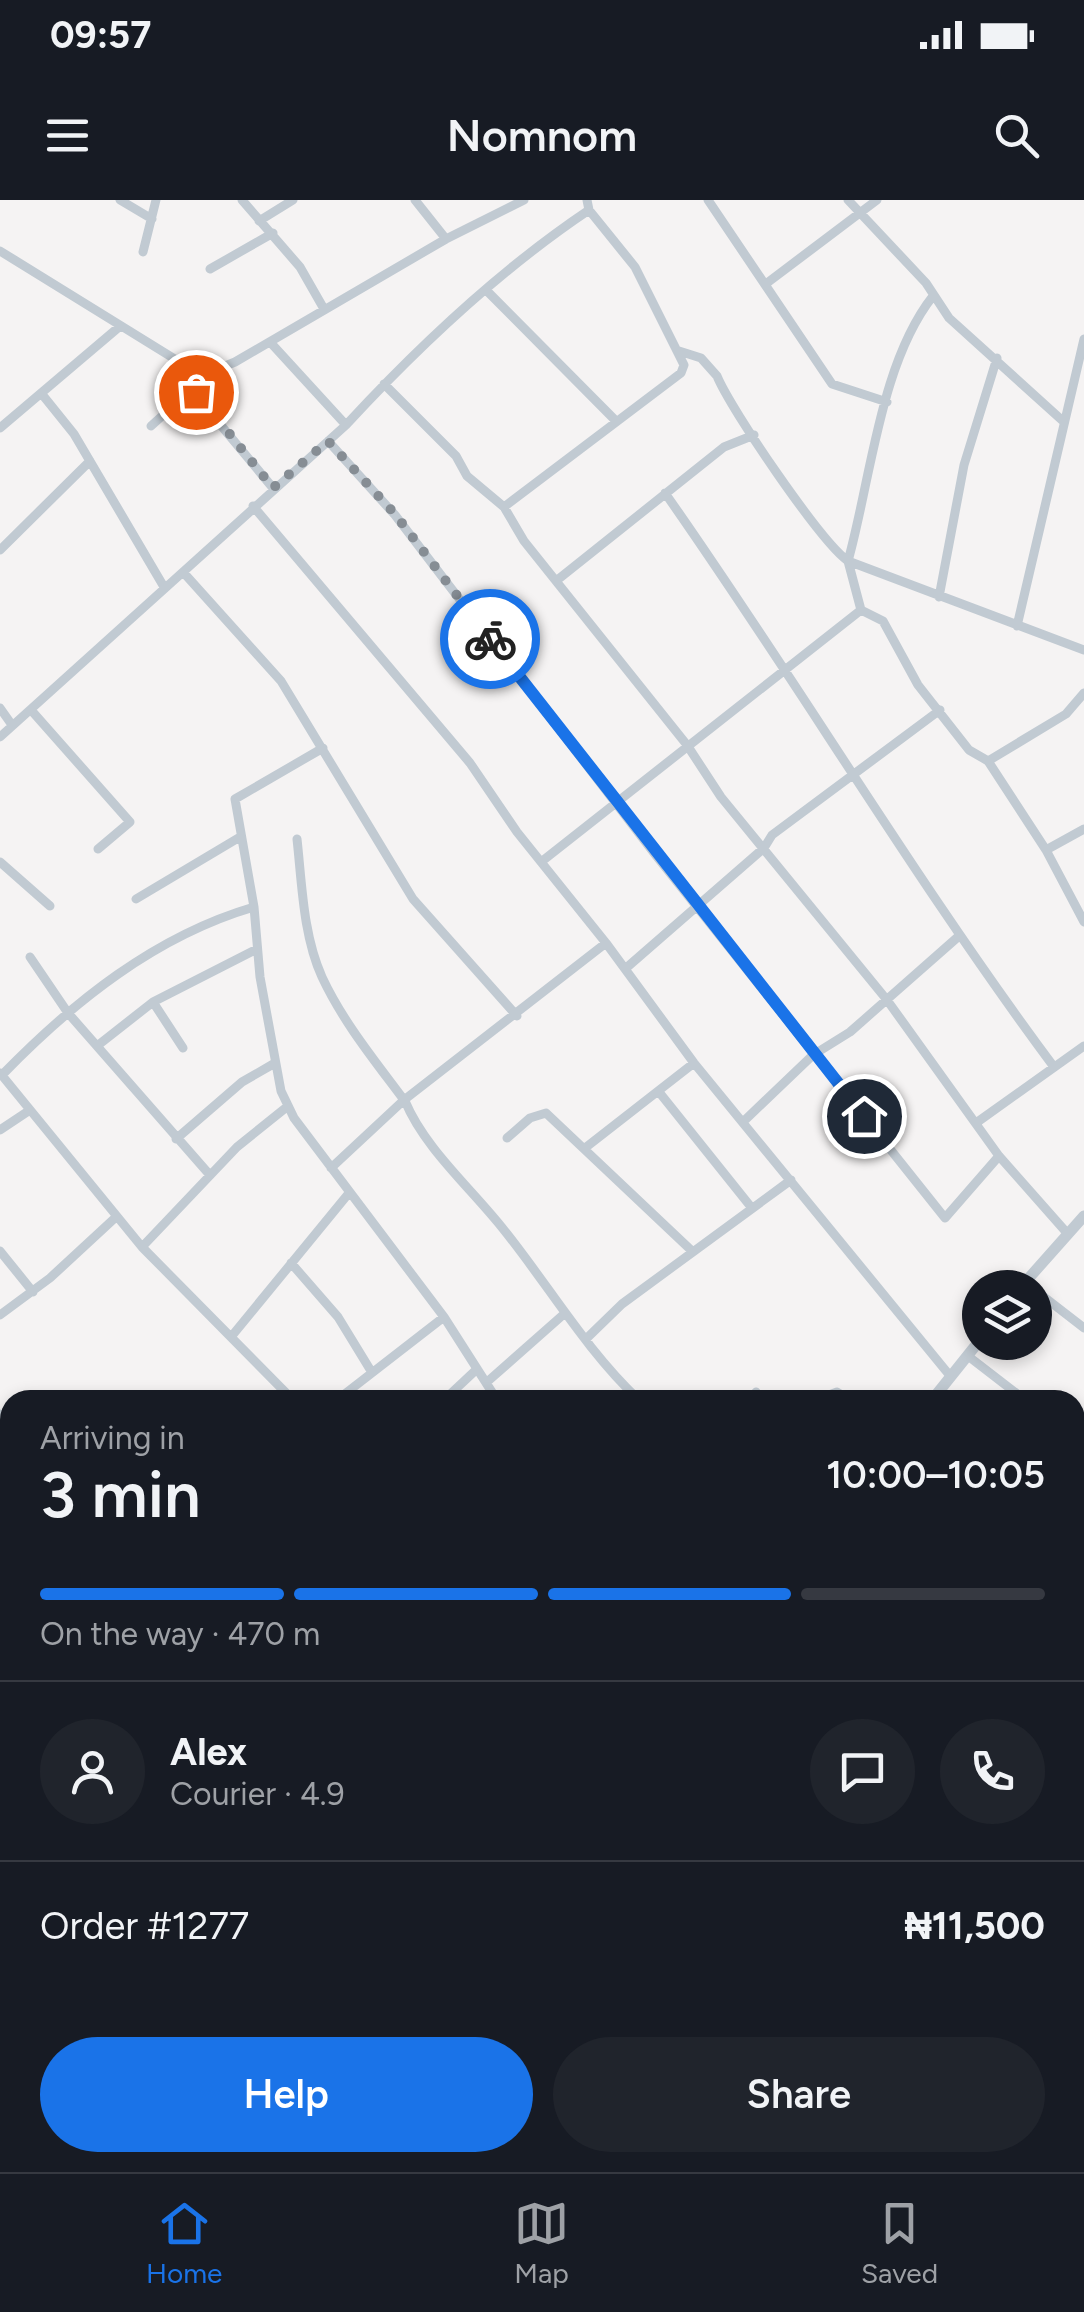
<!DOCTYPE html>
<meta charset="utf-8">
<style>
body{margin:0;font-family:Figtree,sans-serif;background:#20242c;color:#f1f3f6;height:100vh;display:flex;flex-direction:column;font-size:38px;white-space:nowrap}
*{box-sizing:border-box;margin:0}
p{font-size:32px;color:#9ea1a6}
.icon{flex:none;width:55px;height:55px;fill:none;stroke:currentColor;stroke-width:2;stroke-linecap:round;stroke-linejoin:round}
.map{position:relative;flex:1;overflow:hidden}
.details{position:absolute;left:0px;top:1190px;width:1085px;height:782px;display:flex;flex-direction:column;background:#171b24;border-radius:30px 30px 0 0;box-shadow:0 5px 15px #0003}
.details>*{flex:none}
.fabs{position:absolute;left:962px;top:1070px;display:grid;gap:20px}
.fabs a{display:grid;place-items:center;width:90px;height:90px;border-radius:50%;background:#171b24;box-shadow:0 5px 15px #0003;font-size:50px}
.pin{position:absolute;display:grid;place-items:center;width:85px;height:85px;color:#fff;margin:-42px;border:5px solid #fff;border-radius:50%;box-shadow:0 2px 10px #0007}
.courier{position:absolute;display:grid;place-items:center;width:100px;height:100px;margin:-50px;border:8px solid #1a73e8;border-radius:50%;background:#fff;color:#222;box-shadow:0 2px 12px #0007}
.headline em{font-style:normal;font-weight:600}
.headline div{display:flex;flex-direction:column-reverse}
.headline{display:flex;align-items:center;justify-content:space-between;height:170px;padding:0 40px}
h1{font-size:65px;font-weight:600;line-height:75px}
.bar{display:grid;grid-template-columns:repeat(4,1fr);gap:15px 10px;align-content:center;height:120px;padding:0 40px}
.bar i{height:12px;border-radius:8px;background:#363941}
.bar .active{background:#1a73e8}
.bar p{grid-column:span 4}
.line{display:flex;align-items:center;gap:25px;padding:0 40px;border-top:2px solid #363941}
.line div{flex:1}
.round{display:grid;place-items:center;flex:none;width:105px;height:105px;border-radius:52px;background:#20242c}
.cta{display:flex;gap:20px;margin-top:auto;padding:20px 40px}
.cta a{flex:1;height:115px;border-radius:60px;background:#1a73e8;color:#fff;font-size:40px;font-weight:600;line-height:115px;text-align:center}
.cta a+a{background:#20242c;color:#f1f3f6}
.status{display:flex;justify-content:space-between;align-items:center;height:70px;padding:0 50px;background:#171b24;direction:ltr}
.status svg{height:28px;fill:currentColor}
header{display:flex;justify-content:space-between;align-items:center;height:130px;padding:0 40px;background:#171b24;font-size:45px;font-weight:600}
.tabs{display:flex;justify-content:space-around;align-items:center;height:140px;border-top:2px solid #363941;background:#171b24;font-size:28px;color:#9ea1a6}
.tabs a{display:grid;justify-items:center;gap:5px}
.tabs .active{color:#1a73e8}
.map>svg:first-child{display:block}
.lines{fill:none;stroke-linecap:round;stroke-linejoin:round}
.minor{stroke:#c1cad2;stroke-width:9}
.tertiary{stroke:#c1cad2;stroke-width:11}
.done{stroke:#868d94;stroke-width:10;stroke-dasharray:0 18}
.route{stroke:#1a73e8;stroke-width:12}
</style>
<div class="status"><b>09:57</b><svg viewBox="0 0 49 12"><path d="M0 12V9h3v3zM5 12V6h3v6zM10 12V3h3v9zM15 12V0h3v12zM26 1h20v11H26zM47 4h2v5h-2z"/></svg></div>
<header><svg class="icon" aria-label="menu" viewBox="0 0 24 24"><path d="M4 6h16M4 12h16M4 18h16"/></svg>Nomnom<svg class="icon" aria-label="search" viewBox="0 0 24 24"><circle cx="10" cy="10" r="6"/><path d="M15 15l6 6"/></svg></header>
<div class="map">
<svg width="1084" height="1972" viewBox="0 0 1084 1972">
<rect width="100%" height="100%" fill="#f5f3f3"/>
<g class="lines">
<path class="minor" d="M120,0L152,19
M242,0L300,67L324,109
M415,0L446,39
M708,0L832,184L887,202
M848,0L926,83L949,118L1064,222
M259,21L293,0
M0,51L178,161L204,205L273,288
M143,52L156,0
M210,69L273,33
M767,83L877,0
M487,91L614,219
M933,96C880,163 871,279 848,361L1084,450
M270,142L346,225
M679,151L701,158L717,176C731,210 821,342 848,361L861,410
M191,180L235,162L446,39L524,0
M384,184L456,256L467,276L504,307L524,341L687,545L721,597L887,800L999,956L1067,1033
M41,193L74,234L164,387
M151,226L194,187
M0,228L119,127
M328,241L395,315L654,653L945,1018L999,956
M665,293C798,482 916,682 1054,867
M253,306L470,563L517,632L606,743L694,863L951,1177
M504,307L681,173L684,165L635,67L589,10
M0,350L90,261
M183,372L281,481L413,699L517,816
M556,381L724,247L754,235
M939,397L964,265L997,158
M861,410L883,421L918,485L969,550L988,561L1046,650L1084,722
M1017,426L1084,139
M0,508L12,525
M31,510L130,622L98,649
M0,537L346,225C418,147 501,69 589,10L587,0
M323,548L235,599L254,707L260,777L281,891L294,918L444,1117L497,1200
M988,561L1066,514L1084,493
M297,639C302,684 303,735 322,777C343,822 375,861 404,900
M1046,650L1084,629
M0,662L50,706
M541,662L861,410
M136,699L240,637
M30,757L68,813L209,974
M625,769L764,648L772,635L940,510
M153,802L183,848
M97,846L153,802L257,749
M0,873L142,1047L293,1200
M2,875C73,802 155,736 254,707
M659,892L751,1007
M405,901C425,949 472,989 504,1030C549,1086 586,1150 639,1200
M745,920L813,855L850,832L959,736
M976,923L1084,846
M0,930L30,910
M507,938L530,918L546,913L692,1051
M176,939L242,882L275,863
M585,948L694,863
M331,968L404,900L606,743
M142,1047L237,947L288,906
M0,1051L33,1092
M291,1063L338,1117L371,1171
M1035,1090L1084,1128
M0,1115L50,1078L116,1017
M231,1137L349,993
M587,1138L622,1104L791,980
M968,1156L1025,1200
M487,1182L564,1114
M756,1192L762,1200
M337,1200L444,1117
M444,1200L477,1169
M816,1200L837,1192L850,1200
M0,1214L10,1225
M1075,1239L1084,1246
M1075,1356L1084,1363
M0,1410L10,1400
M1075,1502L1084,1490
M9,1525H10
M1075,1569L1084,1576
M0,1678L8,1688
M1075,1706L1084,1702
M0,1725L10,1729
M0,1854L10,1840
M1075,1869L1084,1861
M1075,1951L1084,1945
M672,1962L679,1972
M914,1962L925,1972
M89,1972L93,1962
M165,1972L166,1962
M477,1972L485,1962
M955,1972L967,1962
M1046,1972L1059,1962"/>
<path class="tertiary" d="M1020,1088L1084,1016
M932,1200L980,1140
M331,1972L336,1962"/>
</g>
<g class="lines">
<path class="done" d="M196,192L273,288L328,241L395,314L490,439"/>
<path class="route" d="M490,439L864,916"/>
</g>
</svg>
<div class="fabs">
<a><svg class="icon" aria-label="layers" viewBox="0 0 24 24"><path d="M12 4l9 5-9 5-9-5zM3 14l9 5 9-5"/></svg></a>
</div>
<div class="pin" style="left:196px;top:192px;background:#ea580c"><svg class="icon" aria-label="bag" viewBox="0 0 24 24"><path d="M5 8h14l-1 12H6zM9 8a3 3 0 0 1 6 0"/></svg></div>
<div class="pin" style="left:864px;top:916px;background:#1f2937"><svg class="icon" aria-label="home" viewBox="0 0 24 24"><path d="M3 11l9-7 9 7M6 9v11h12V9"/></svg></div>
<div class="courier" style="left:490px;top:439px"><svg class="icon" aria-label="bike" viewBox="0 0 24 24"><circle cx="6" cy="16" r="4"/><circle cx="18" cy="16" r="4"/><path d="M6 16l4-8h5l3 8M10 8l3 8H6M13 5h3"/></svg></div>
<section class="details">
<div class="headline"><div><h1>3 min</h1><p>Arriving in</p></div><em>10:00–10:05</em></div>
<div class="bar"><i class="active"></i><i class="active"></i><i class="active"></i><i></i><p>On the way · 470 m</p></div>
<div class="line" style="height:180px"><a class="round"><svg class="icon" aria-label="person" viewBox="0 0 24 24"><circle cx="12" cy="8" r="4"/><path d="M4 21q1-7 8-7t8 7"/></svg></a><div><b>Alex</b><p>Courier · 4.9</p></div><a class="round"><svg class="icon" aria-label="chat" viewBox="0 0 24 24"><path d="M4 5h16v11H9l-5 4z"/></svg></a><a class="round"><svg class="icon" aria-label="phone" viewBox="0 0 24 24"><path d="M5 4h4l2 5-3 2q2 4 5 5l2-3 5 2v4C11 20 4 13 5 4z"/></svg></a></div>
<div class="line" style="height:130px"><div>Order #1277</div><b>₦11,500</b></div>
<div class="cta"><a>Help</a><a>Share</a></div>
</section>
</div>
<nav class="tabs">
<a class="active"><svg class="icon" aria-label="home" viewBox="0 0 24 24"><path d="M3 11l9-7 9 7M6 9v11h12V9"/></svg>Home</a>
<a><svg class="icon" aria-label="map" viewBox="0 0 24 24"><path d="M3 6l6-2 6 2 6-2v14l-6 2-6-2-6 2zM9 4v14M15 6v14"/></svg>Map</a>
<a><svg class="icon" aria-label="saved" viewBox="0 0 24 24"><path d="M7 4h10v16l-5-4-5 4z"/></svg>Saved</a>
</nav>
